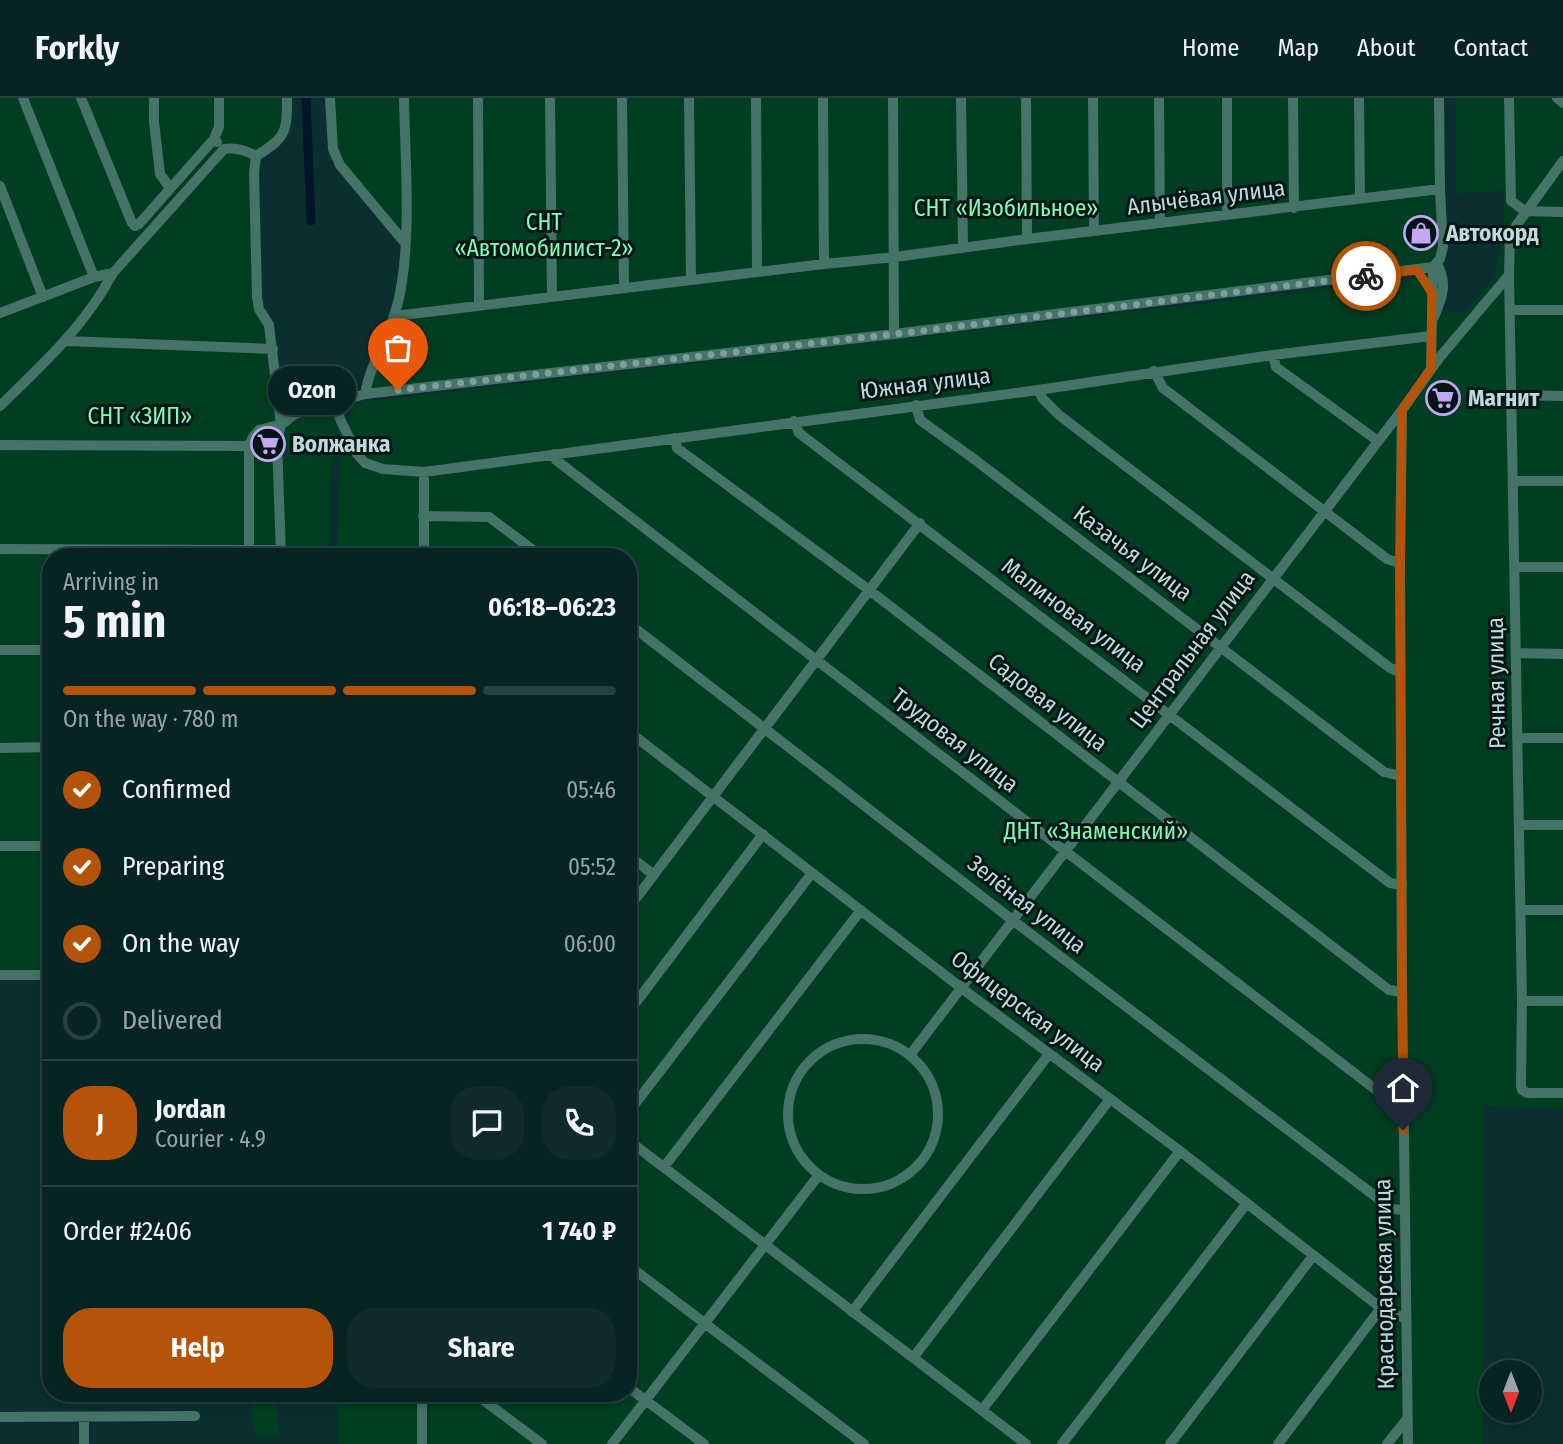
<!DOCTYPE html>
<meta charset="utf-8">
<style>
body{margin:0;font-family:"Fira Sans Condensed",sans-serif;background:#112b2c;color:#f1f3f6;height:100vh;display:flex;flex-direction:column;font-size:26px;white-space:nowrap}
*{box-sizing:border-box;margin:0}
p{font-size:23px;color:#98a4a6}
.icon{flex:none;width:38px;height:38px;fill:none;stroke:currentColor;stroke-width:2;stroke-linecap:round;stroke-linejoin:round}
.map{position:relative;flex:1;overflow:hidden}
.sheet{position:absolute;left:42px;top:450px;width:595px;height:854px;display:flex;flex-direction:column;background:#082324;border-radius:28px;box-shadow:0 4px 10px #0003,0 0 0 2px #294041}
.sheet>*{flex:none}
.needle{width:46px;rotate:180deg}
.buttons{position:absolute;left:1479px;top:1262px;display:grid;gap:14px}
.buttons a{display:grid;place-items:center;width:63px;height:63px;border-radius:50%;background:#082324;box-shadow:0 4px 10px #0003,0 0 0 2px #294041;font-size:35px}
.pin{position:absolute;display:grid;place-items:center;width:60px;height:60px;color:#fff;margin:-72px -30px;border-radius:50% 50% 50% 0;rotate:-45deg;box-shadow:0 0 7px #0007}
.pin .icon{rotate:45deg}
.courier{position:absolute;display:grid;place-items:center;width:70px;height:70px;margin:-35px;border:5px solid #b45309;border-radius:50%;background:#fff;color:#222;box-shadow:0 2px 9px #0007}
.bubble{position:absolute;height:49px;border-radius:24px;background:#082324;box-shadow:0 4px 10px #0003,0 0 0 2px #294041;font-size:23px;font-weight:700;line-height:49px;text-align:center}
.head em{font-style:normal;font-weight:700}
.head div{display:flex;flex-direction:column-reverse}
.head{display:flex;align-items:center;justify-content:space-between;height:119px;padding:0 21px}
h1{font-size:46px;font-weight:700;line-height:52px}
.bar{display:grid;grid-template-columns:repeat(4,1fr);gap:10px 7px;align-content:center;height:84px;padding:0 21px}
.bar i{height:9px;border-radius:5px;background:#294041}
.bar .current{background:#b45309}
.bar p{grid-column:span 4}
.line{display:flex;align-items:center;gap:18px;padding:0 21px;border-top:2px solid #294041}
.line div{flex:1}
.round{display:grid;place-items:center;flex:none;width:74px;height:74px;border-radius:28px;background:#112b2c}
ol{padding:0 21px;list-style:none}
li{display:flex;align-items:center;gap:21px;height:77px}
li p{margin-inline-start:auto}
li .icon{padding:7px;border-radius:50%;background:#b45309;color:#fff;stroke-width:4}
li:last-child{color:#98a4a6}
li i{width:38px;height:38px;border:4px solid #294041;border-radius:50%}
.action{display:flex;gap:14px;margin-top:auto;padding:14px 21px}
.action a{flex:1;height:80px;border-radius:28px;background:#b45309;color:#fff;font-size:28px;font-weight:700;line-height:80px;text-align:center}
.action a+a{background:#112b2c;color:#f1f3f6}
header{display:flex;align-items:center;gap:42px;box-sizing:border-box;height:98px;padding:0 35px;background:#082324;border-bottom:2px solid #294041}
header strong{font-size:33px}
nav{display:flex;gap:38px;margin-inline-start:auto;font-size:24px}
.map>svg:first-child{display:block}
.green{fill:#003e22}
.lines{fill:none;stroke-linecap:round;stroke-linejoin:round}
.canal{stroke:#001626;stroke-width:9}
.minor{stroke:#457368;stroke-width:10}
.done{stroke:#819e9e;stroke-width:7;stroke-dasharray:0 12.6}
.route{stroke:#b45309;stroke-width:9}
.labels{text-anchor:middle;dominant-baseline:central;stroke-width:6;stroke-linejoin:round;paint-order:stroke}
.street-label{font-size:23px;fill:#c1d9d9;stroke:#031515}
.park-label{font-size:23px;fill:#80fcb6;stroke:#031515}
.poi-label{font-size:23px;font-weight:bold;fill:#c1d9d9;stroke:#031515;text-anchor:start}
</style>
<header>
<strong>Forkly</strong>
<nav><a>Home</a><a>Map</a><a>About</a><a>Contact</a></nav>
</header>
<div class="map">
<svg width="1563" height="1346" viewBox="0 0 1563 1346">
<rect width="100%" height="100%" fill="#0b2f30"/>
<path class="green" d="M0,0H291V36L259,62L263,208L275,234L281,302L352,296C350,315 339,331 335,349C326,381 330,424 330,458H51V882H0Z
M330,0H1439L1443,149L1437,166L365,296L395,218L405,145L340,67Z
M1455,0H1563V1011L1484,1008L1483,1346H338V1295H628V458H337L340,353L354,305L1435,178L1434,215H1464L1495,178L1504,127V92L1456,96Z
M252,1295H276L279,1335L269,1340L256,1338L252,1326Z"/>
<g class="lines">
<path class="canal" d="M306,0L311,123"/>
<path class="minor" d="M23,0L94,179
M81,0L132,125L135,128L139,126L214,41
M154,0V24L160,76L170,90
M330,0L333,51L340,67L405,145
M478,0L479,208
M550,0L552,198
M622,0L624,190
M689,0L691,182
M756,0L757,174
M823,0L824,166
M893,0L894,236
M961,0L963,150
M1026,0L1027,141
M1093,0L1094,133
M1159,0L1160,125
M1227,0V117
M1293,0L1294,110
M1359,0L1360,100
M1509,0L1511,103L1525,113L1563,114
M1557,0L1563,5
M217,44L214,41L219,29V0
M1563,63L1513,132L1510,139L1509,177L1522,903L1521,987L1522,992L1527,995H1563
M0,88L43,199
M1433,169L1440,161L1443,149L1440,91L1439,0
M1511,212H1563
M0,215L94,179L113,175L224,51C236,49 246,52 256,58
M395,218L824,166L895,159L1027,141L1440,91
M1434,219C1442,200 1448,185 1437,166
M66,243L273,251
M1273,257L1276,269L1378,343
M1431,270L1433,169
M1154,273L1163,290L1387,461L1400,465
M1038,292L1043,301L1059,317L1390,570L1400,574
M365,296C371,262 392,234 399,200C412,140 405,62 404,0
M1512,297L1563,298
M336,303L340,321L357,356L365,365L383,371L424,374L1038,292L1273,257L1431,238
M916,307L920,322L974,361L1384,674L1401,678
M0,308C42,267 85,228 113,175
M1402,312L1400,465L1402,886L1408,1346
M794,323L799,335L1390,785L1402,787
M675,340L677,350L869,492L1389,892L1402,894
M0,347L249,348L253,339L259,332L281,327L295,316L365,296L894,236L1433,169
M554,356L556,362L1388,1001L1403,1003
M1514,383H1563
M423,418L489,419L541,458
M0,451L281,452
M249,452V348
M281,458L277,343L281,327L269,227L259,211L257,199L254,75L256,58C286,40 287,34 287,0
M424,458V374
M1515,469H1563
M628,525L1011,821L1392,1111L1403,1112
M0,552H51
M1516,555L1563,556
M628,633L968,895L1180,1053L1381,1210L1406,1221
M1517,640H1563
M0,650L51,649
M1519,727H1563
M0,748H51
M628,757L654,777
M628,811L920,425
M1520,812H1563
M0,877H51
M1522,903H1563
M628,915L763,736
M788 1016a75 75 0 1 1 150 0a75 75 0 1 1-150 0Z
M910,957L1402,312L1440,259L1509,177
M628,1015L812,775
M628,1042L1026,1346
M664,1069L861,812
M628,1167L864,1346
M852,1214L1049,956
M913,1260L1110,1001
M628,1289L704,1346
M474,1295L542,1346
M982,1312L1180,1053
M0,1319L195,1318
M84,1320V1346
M422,1346V1295
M612,1346L818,1078
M1062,1346L1247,1105
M1170,1346L1313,1158
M1278,1346L1381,1210
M1387,1346L1408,1320"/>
</g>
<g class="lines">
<path class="done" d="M398,292L913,234L1366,178"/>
<path class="route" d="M1366,178L1417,172L1432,195L1431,270L1402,312L1400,492L1403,1032"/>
</g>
<defs>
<g id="shop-ring" transform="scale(1.75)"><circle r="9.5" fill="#031515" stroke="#c3a7f2" stroke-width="1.5"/><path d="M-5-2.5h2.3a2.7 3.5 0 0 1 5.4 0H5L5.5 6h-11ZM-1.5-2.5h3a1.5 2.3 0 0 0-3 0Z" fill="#c3a7f2"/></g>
<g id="supermarket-ring" transform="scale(1.75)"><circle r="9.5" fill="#031515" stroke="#c3a7f2" stroke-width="1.5"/><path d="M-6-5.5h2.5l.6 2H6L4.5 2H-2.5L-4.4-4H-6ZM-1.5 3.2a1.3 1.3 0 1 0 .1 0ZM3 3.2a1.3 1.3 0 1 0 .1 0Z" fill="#c3a7f2"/></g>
</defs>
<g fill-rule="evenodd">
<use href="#shop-ring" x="1421" y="135"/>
<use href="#supermarket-ring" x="1443" y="300"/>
<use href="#supermarket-ring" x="268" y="346"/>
</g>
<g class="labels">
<g class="street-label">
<text transform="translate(1206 99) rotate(-7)">Алычёвая улица</text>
<text transform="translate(925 285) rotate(-7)">Южная улица</text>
<text transform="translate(1133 455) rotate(37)">Казачья улица</text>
<text transform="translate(1074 517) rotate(37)">Малиновая улица</text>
<text transform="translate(1192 551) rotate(-53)">Центральная улица</text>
<text transform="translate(1496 585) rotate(-91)">Речная улица</text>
<text transform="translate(1048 604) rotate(38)">Садовая улица</text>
<text transform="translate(955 642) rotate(38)">Трудовая улица</text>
<text transform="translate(1027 806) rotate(38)">Зелёная улица</text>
<text transform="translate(1028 913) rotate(37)">Офицерская улица</text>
<text transform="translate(1384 1186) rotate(-91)">Краснодарская улица</text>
</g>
<g class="park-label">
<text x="1006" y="110">СНТ «Изобильное»</text>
<text x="544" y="124">СНТ<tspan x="544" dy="26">«Автомобилист-2»</tspan></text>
<text x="140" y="318">СНТ «ЗИП»</text>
<text x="1096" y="733">ДНТ «Знаменский»</text>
</g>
<g class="poi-label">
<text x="1446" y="135">Автокорд</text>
<text x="1468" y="300">Магнит</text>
<text x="292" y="346">Волжанка</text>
</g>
</g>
</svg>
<div class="buttons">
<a><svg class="needle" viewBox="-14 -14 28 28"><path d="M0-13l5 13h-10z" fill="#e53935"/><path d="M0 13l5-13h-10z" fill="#98a4a6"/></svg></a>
</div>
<div class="pin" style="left:398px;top:292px;background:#ea580c"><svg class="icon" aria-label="bag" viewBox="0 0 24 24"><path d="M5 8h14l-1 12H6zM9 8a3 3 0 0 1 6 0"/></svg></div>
<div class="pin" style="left:1403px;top:1032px;background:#1f2937"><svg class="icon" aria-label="home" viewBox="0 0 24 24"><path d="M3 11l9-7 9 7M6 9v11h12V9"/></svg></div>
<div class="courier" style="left:1366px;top:178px"><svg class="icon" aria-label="bike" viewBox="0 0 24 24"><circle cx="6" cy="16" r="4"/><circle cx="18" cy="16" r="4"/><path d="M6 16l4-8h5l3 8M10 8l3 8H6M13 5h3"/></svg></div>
<div class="bubble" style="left:268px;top:268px;width:88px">Ozon</div>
<section class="sheet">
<div class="head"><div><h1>5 min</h1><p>Arriving in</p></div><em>06:18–06:23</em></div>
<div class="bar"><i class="current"></i><i class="current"></i><i class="current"></i><i></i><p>On the way · 780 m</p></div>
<ol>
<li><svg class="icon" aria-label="check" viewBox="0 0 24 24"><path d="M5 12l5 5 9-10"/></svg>Confirmed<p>05:46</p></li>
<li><svg class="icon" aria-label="check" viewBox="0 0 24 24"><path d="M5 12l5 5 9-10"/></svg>Preparing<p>05:52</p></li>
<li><svg class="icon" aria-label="check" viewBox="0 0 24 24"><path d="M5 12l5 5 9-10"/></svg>On the way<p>06:00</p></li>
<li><i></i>Delivered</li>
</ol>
<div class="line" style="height:126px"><b class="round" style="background:#b45309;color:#fff">J</b><div><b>Jordan</b><p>Courier · 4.9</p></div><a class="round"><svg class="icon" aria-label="chat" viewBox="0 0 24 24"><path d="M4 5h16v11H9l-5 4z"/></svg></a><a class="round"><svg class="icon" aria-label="phone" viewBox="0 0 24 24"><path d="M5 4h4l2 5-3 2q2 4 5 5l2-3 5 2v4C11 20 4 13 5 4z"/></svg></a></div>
<div class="line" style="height:91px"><div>Order #2406</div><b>1 740 ₽</b></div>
<div class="action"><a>Help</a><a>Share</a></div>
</section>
</div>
